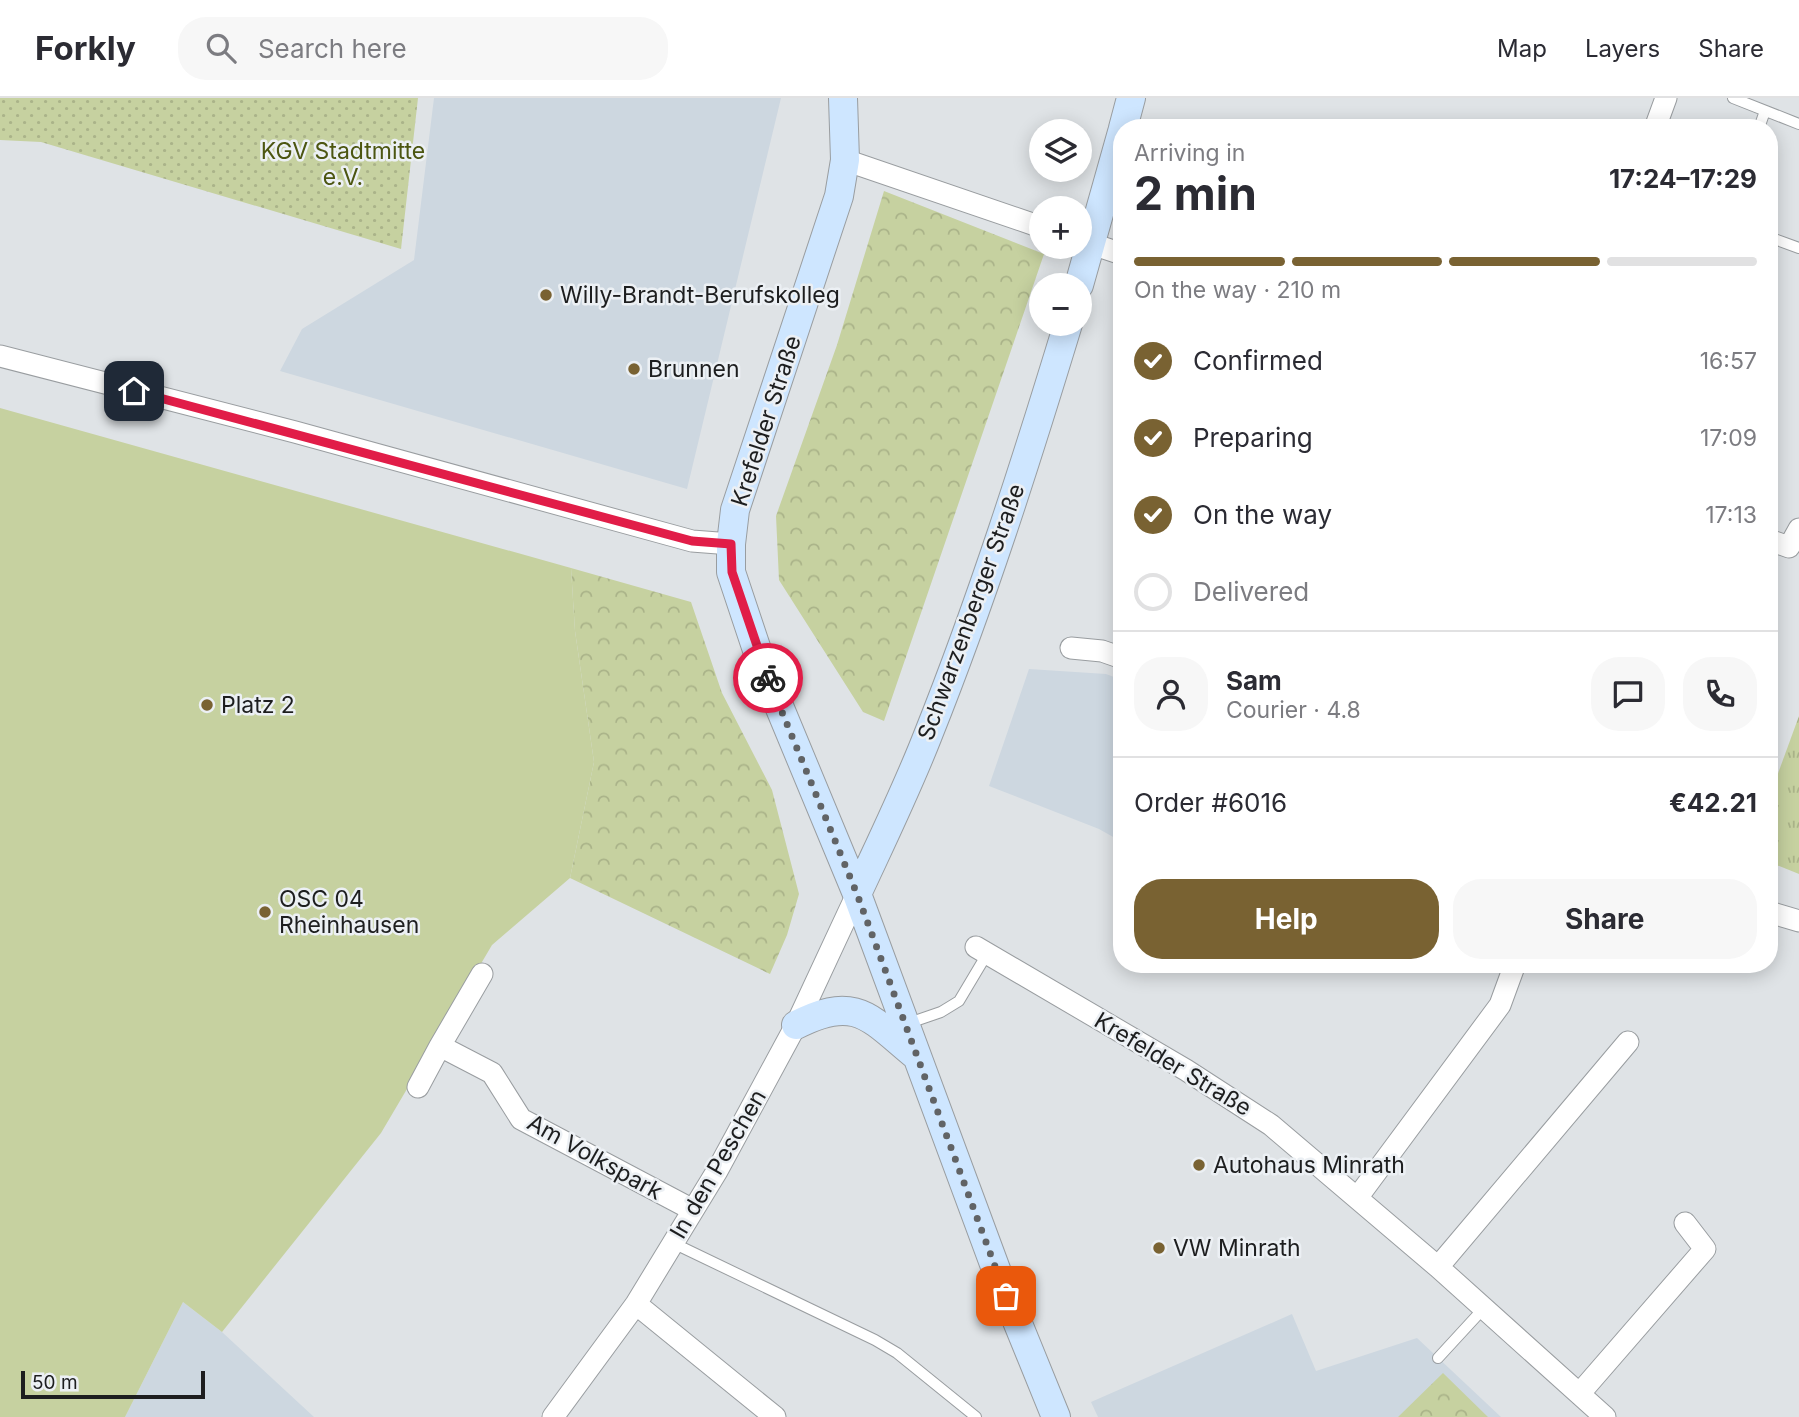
<!DOCTYPE html>
<meta charset="utf-8">
<style>
body{margin:0;font-family:Inter,sans-serif;background:#f7f7f7;color:#2b2b33;height:100vh;display:flex;flex-direction:column;font-size:26px;white-space:nowrap}
*{box-sizing:border-box;margin:0}
p{font-size:23px;color:#7c7c81}
.icon{flex:none;width:38px;height:38px;fill:none;stroke:currentColor;stroke-width:2;stroke-linecap:round;stroke-linejoin:round}
.map{position:relative;flex:1;overflow:hidden}
.details{position:absolute;left:1113px;top:21px;width:665px;height:854px;display:flex;flex-direction:column;background:#fff;border-radius:28px;box-shadow:0 4px 18px #0003}
.details>*{flex:none}
.tools{position:absolute;left:1029px;top:21px;display:grid;gap:14px}
.tools a{display:grid;place-items:center;width:63px;height:63px;border-radius:50%;background:#fff;box-shadow:0 4px 18px #0003;font-size:35px}
.scale{position:absolute;left:21px;bottom:18px;width:184px;box-sizing:border-box;padding-left:7px;border:4px solid #1d1e1f;border-top:0;font-size:19px;line-height:24px;white-space:nowrap;color:#1d1e1f;-webkit-text-stroke:5px #ecf0f4;paint-order:stroke}
.pin{position:absolute;display:grid;place-items:center;width:60px;height:60px;color:#fff;margin:-30px;border-radius:14px;box-shadow:0 4px 10px #0006}
.courier{position:absolute;display:grid;place-items:center;width:70px;height:70px;margin:-35px;border:5px solid #e11d48;border-radius:50%;background:#fff;color:#222;box-shadow:0 2px 9px #0007}
.headline em{font-style:normal;font-weight:700}
.headline div{display:flex;flex-direction:column-reverse}
.headline{display:flex;align-items:center;justify-content:space-between;height:119px;padding:0 21px}
h1{font-size:46px;font-weight:700;line-height:52px}
.bar{display:grid;grid-template-columns:repeat(4,1fr);gap:10px 7px;align-content:center;height:84px;padding:0 21px}
.bar i{height:9px;border-radius:5px;background:#e1e1e2}
.bar .current{background:#796232}
.bar p{grid-column:span 4}
.line{display:flex;align-items:center;gap:18px;padding:0 21px;border-top:2px solid #e1e1e2}
.line div{flex:1}
.round{display:grid;place-items:center;flex:none;width:74px;height:74px;border-radius:28px;background:#f7f7f7}
ol{padding:0 21px;list-style:none}
li{display:flex;align-items:center;gap:21px;height:77px}
li p{margin-inline-start:auto}
li .icon{padding:7px;border-radius:50%;background:#796232;color:#fff;stroke-width:4}
li:last-child{color:#7c7c81}
li i{width:38px;height:38px;border:4px solid #e1e1e2;border-radius:50%}
.cta{display:flex;gap:14px;margin-top:auto;padding:14px 21px}
.cta a{flex:1;height:80px;border-radius:28px;background:#796232;color:#fff;font-size:28px;font-weight:700;line-height:80px;text-align:center}
.cta a+a{background:#f7f7f7;color:#2b2b33}
header{display:flex;align-items:center;gap:42px;box-sizing:border-box;height:98px;padding:0 35px;background:#fff;border-bottom:2px solid #e1e1e2}
header strong{font-size:33px}
nav{display:flex;gap:38px;margin-inline-start:auto;font-size:24px}
.search{width:490px;height:63px;background:#f7f7f7;display:flex;align-items:center;gap:18px;box-sizing:border-box;padding:0 24px;border-radius:28px;color:#7c7c81;font-size:26px}
.map>svg:first-child{display:block}
.built{fill:#cdd7e0}
.grass{fill:url(#grass-tufts)}
.park{fill:url(#park-crowns)}
.garden{fill:url(#garden-dots)}
.pitch{fill:#c6d1a0}
.lines{fill:none;stroke-linecap:round;stroke-linejoin:round}
.lane-casing{stroke:#999da0;stroke-width:12}
.street-casing{stroke:#999da0;stroke-width:23}
.secondary-casing{stroke:#999da0;stroke-width:30}
.lane{stroke:#fff;stroke-width:10}
.street{stroke:#fff;stroke-width:21}
.secondary{stroke:#cee6ff;stroke-width:28}
.done{stroke:#616365;stroke-width:7;stroke-dasharray:0 12.6}
.route{stroke:#e11d48;stroke-width:9}
.poi-dot{fill:#796232;stroke:#ecf0f4;stroke-width:2.5}
.labels{text-anchor:middle;dominant-baseline:central;stroke-width:5;stroke-linejoin:round;paint-order:stroke}
.park-label{font-size:23px;fill:#4c5611;stroke:#ecf0f4}
.poi-label{font-size:23px;fill:#1d1e1f;stroke:#ecf0f4;text-anchor:start}
.street-label{font-size:23px;fill:#1d1e1f;stroke:#ecf0f4}
</style>
<header>
<strong>Forkly</strong>
<div class="search"><svg class="icon" aria-label="search" viewBox="0 0 24 24"><circle cx="10" cy="10" r="6"/><path d="M15 15l6 6"/></svg>Search here</div>
<nav><a>Map</a><a>Layers</a><a>Share</a></nav>
</header>
<div class="map">
<svg width="1799" height="1319" viewBox="0 0 1799 1319">
<defs>
<pattern id="grass-tufts" width="24" height="20" patternUnits="userSpaceOnUse" patternTransform="scale(1.75)"><rect width="24" height="20" fill="#c6d1a0"/><path d="M3 7l-1-3M5 7V3M7 7l1-3M15 17l-1-3M17 17v-4M19 17l1-3" fill="none" stroke="#aab389"/></pattern>
<pattern id="park-crowns" width="20" height="18" patternUnits="userSpaceOnUse" patternTransform="scale(1.75)"><rect width="20" height="18" fill="#c6d1a0"/><path d="M2 6a3 3 0 1 1 6 0M12 15a3 3 0 1 1 6 0" fill="none" stroke="#aab389"/></pattern>
<pattern id="garden-dots" width="8" height="8" patternUnits="userSpaceOnUse" patternTransform="scale(1.75)"><rect width="8" height="8" fill="#c6d1a0"/><path d="M2 2h.1M6 6h.1" fill="none" stroke="#aab389" stroke-width="1.8" stroke-linecap="round"/></pattern>
</defs>
<rect width="100%" height="100%" fill="#dfe3e6"/>
<path class="built" d="M434,0H781L687,391L280,273L302,231L414,162Z
M1029,571L1106,576L1122,582V744L1099,731L989,688Z
M183,1204L222,1234L314,1319H125Z
M1292,1216L1316,1273L1417,1240L1501,1319H1098L1091,1304Z"/>
<path class="grass" d="M1799,618V776L1769,764V700Z"/>
<path class="park" d="M884,93L1044,156L884,623L863,614L779,482L776,418L837,247Z
M571,470L691,504L722,595L772,692L799,796L787,837L770,876L570,780L594,664L575,533Z
M1443,1275L1488,1319H1398Z"/>
<path class="garden" d="M0,0H418L401,151L41,44L0,42Z"/>
<path class="pitch" d="M0,310L571,470L575,533L594,664L570,780L492,847L381,1035L222,1234L183,1204L125,1319H0Z"/>
<g class="lines">
<g class="lane-casing">
<path id="lane" d="M1733,0L1799,26
M1759,30L1765,13
M1769,139L1799,150
M906,926L941,914L959,903L987,856
M673,1145L875,1242L897,1255L976,1319
M1438,1260L1484,1210"/>
</g>
<g class="street-casing">
<path id="street" d="M1655,30L1666,0
M845,62L1041,129
M1080,142L1122,156
M0,258L295,334L692,443L731,446
M1769,442L1789,449L1799,431
M1071,550L1102,553L1122,560
M1769,814L1799,823
M976,849L1186,972L1271,1027L1438,1169L1605,1319
M482,876L440,948L492,975L521,1021L693,1112
M418,989L440,948
M1357,1100L1500,907L1515,866
M1438,1169L1628,944
M636,1206L775,1319
M1580,1295L1705,1151L1685,1125
M553,1319L636,1206L717,1073L796,927L857,796"/>
</g>
<g class="secondary-casing">
<path id="secondary" d="M843,0L845,62L839,98L735,412L731,446V474L762,567L857,796L997,1174L1056,1319
M1123,30L1131,0
M1079,187L1122,34
M857,796C881,744 907,691 928,637C982,502 1026,364 1068,226
M796,927C856,896 870,920 915,957"/>
</g>
<use href="#lane" class="lane"/>
<use href="#street" class="street"/>
<use href="#secondary" class="secondary"/>
</g>
<g class="lines">
<path class="done" d="M768,580L857,796L1006,1198"/>
<path class="route" d="M134,293L692,443L731,446L732,474L768,580"/>
</g>
<g class="poi-dot">
<circle cx="546" cy="197" r="7"/>
<circle cx="634" cy="271" r="7"/>
<circle cx="207" cy="607" r="7"/>
<circle cx="265" cy="814" r="7"/>
<circle cx="1199" cy="1067" r="7"/>
<circle cx="1159" cy="1150" r="7"/>
</g>
<g class="labels">
<g class="park-label">
<text x="343" y="53">KGV Stadtmitte<tspan x="343" dy="26">e.V.</tspan></text>
</g>
<g class="poi-label">
<text x="560" y="197">Willy-Brandt-Berufskolleg</text>
<text x="648" y="271">Brunnen</text>
<text x="221" y="607">Platz 2</text>
<text x="279" y="801">OSC 04<tspan x="279" dy="26">Rheinhausen</tspan></text>
<text x="1213" y="1067">Autohaus Minrath</text>
<text x="1173" y="1150">VW Minrath</text>
</g>
<g class="street-label">
<text transform="translate(766 323) rotate(-72)">Krefelder Straße</text>
<text transform="translate(971 514) rotate(-70)">Schwarzenberger Straße</text>
<text transform="translate(1173 966) rotate(31)">Krefelder Straße</text>
<text transform="translate(595 1059) rotate(29)">Am Volkspark</text>
<text transform="translate(718 1066) rotate(-60)">In den Peschen</text>
</g>
</g>
</svg>
<div class="tools">
<a><svg class="icon" aria-label="layers" viewBox="0 0 24 24"><path d="M12 4l9 5-9 5-9-5zM3 14l9 5 9-5"/></svg></a>
<a>+</a>
<a>−</a>
</div>
<div class="scale">50 m</div>
<div class="pin" style="left:1006px;top:1198px;background:#ea580c"><svg class="icon" aria-label="bag" viewBox="0 0 24 24"><path d="M5 8h14l-1 12H6zM9 8a3 3 0 0 1 6 0"/></svg></div>
<div class="pin" style="left:134px;top:293px;background:#1f2937"><svg class="icon" aria-label="home" viewBox="0 0 24 24"><path d="M3 11l9-7 9 7M6 9v11h12V9"/></svg></div>
<div class="courier" style="left:768px;top:580px"><svg class="icon" aria-label="bike" viewBox="0 0 24 24"><circle cx="6" cy="16" r="4"/><circle cx="18" cy="16" r="4"/><path d="M6 16l4-8h5l3 8M10 8l3 8H6M13 5h3"/></svg></div>
<section class="details">
<div class="headline"><div><h1>2 min</h1><p>Arriving in</p></div><em>17:24–17:29</em></div>
<div class="bar"><i class="current"></i><i class="current"></i><i class="current"></i><i></i><p>On the way · 210 m</p></div>
<ol>
<li><svg class="icon" aria-label="check" viewBox="0 0 24 24"><path d="M5 12l5 5 9-10"/></svg>Confirmed<p>16:57</p></li>
<li><svg class="icon" aria-label="check" viewBox="0 0 24 24"><path d="M5 12l5 5 9-10"/></svg>Preparing<p>17:09</p></li>
<li><svg class="icon" aria-label="check" viewBox="0 0 24 24"><path d="M5 12l5 5 9-10"/></svg>On the way<p>17:13</p></li>
<li><i></i>Delivered</li>
</ol>
<div class="line" style="height:126px"><a class="round"><svg class="icon" aria-label="person" viewBox="0 0 24 24"><circle cx="12" cy="8" r="4"/><path d="M4 21q1-7 8-7t8 7"/></svg></a><div><b>Sam</b><p>Courier · 4.8</p></div><a class="round"><svg class="icon" aria-label="chat" viewBox="0 0 24 24"><path d="M4 5h16v11H9l-5 4z"/></svg></a><a class="round"><svg class="icon" aria-label="phone" viewBox="0 0 24 24"><path d="M5 4h4l2 5-3 2q2 4 5 5l2-3 5 2v4C11 20 4 13 5 4z"/></svg></a></div>
<div class="line" style="height:91px"><div>Order #6016</div><b>€42.21</b></div>
<div class="cta"><a>Help</a><a>Share</a></div>
</section>
</div>
